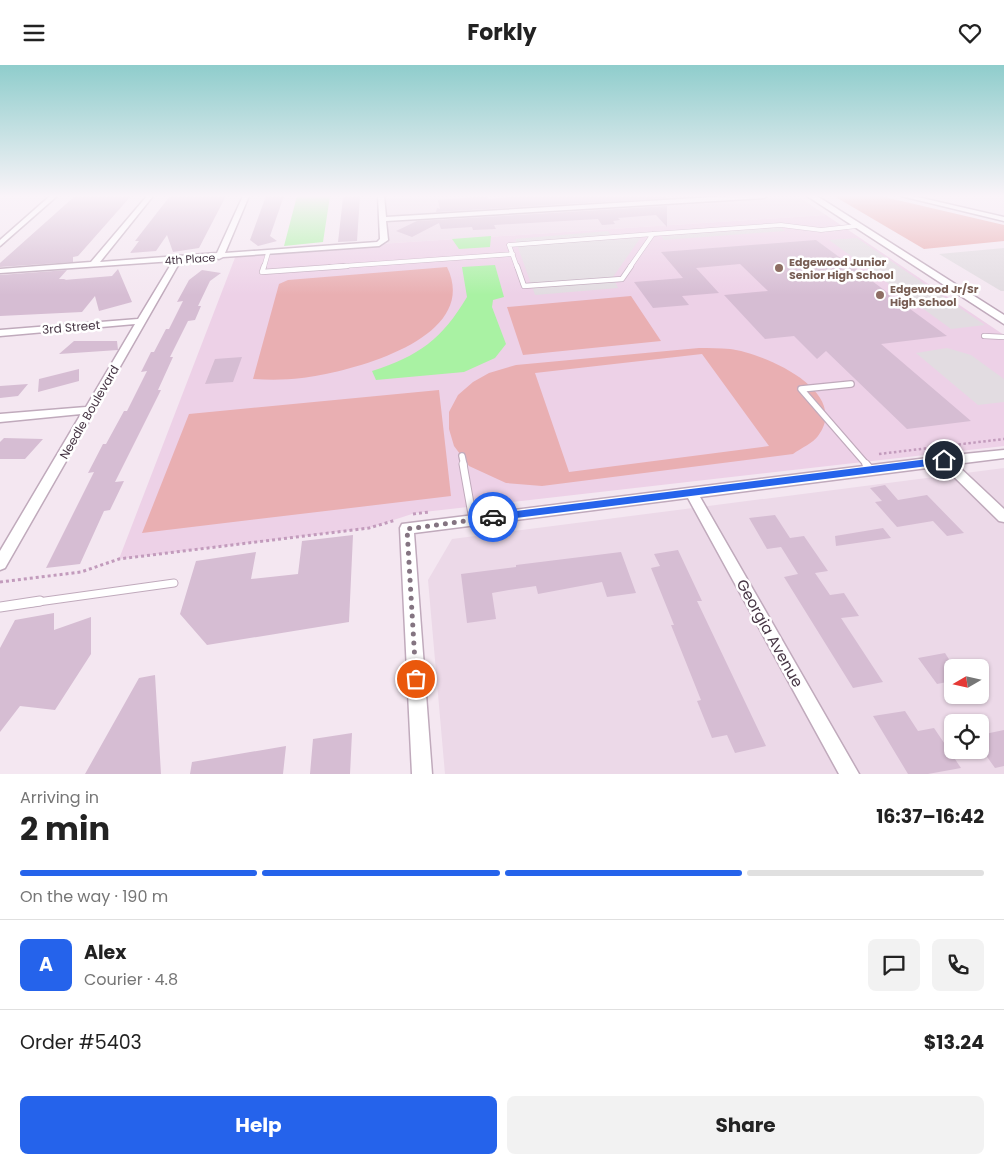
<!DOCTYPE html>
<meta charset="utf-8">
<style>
body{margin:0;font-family:Poppins,sans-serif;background:#f2f2f2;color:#222;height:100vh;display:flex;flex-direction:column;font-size:19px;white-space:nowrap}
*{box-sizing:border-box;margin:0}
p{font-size:16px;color:#767676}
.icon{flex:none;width:28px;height:28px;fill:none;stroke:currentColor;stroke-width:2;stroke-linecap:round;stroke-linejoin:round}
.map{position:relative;height:709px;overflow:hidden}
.panel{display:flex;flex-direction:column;background:#fff;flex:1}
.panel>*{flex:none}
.needle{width:32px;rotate:261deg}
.tools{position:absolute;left:944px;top:594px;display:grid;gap:10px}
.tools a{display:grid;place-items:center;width:45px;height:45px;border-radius:8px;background:#fff;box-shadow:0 1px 4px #0004;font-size:25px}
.pin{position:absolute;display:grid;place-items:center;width:42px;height:42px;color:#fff;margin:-21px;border:2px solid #fff;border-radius:50%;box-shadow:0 1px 5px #0007}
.courier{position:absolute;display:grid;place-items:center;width:50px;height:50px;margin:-25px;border:4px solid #2563eb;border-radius:50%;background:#fff;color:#222;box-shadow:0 1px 6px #0007}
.headline em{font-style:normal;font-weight:700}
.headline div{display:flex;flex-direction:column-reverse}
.headline{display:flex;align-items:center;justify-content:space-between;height:85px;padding:0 20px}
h1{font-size:32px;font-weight:700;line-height:38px}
.bar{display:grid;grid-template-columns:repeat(4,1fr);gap:8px 5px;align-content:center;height:60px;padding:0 20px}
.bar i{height:6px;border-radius:4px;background:#e0e0e0}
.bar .active{background:#2563eb}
.bar p{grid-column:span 4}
.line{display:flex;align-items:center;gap:12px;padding:0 20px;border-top:1px solid #e0e0e0}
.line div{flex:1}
.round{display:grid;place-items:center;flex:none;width:52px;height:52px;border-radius:8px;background:#f2f2f2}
.action{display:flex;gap:10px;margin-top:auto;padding:10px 20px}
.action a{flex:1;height:58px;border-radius:8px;background:#2563eb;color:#fff;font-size:20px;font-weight:700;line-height:58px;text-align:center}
.action a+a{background:#f2f2f2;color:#222}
header{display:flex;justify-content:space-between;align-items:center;height:65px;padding:0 20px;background:#fff;font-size:22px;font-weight:700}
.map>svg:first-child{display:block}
.residential{fill:#ecd9e8;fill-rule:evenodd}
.education{fill:#edd1e7}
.green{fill:#e9afb2;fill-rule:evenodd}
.parking{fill:#e2dce1}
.water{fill:#a9f2a3}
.building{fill:#d6bdd3}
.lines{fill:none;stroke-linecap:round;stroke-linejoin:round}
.service-far4-casing{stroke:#c0aabc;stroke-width:5}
.service-far3-casing{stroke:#c0aabc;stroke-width:6}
.service-far2-casing{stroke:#c0aabc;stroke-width:8}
.service-far1-casing{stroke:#c0aabc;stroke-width:9}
.service-casing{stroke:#c0aabc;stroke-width:11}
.minor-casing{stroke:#c0aabc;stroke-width:3}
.tertiary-casing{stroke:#c0aabc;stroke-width:3}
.path-far1{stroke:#c29bbc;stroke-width:2.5;stroke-dasharray:2.5 2.5;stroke-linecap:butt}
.path{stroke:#c29bbc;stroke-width:3;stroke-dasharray:3 3;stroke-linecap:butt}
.service-far4{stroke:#fff;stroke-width:4}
.service-far3{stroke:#fff;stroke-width:4.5}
.service-far2{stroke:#fff;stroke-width:5.5}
.service-far1{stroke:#fff;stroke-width:7}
.service{stroke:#fff;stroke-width:9}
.minor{fill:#fff;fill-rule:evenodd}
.tertiary{fill:#fff;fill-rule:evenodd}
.route{fill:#2563eb}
.done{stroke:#847481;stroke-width:5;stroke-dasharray:0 9}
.education-dot{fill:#8d6e63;stroke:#fff;stroke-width:2}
.labels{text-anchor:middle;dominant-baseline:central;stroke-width:5;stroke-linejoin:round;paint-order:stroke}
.far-street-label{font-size:11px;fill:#473645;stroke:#fff}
.far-education-label{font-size:11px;font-weight:bold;fill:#785e54;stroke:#fff;text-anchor:start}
.street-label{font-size:12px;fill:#473645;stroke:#fff}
.near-street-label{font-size:15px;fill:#473645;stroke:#fff}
</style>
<header><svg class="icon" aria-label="menu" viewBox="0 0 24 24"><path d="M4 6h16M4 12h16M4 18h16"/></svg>Forkly<svg class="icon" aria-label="heart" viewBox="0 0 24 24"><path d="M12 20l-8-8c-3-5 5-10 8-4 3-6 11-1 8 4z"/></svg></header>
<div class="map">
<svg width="1004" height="709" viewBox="0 0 1004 709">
<rect width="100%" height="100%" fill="#f4e7f1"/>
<path class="residential" d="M435,131H797L826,150L379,179L381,134Z
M1004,403V709H445L428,515L452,474ZM952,602H980V630H952ZM952,658H980V685H952Z"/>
<path class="education" d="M826,150L1004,270V381L415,448L369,463L119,494L236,190L379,179Z"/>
<path class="green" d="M834,131H880L1004,160V176L924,184Z
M447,202C482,274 350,307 302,313C286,315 269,315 253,314L279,219L288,215Z
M631,231L661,276L523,290L507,242Z
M699,283C709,283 720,283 730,284C763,288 852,326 818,371C813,378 801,383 793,389L542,421L506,418L469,401L454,381L449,364V347L458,330L473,317L489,308L516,300ZM702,289L769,381L569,407L535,308Z
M439,325L451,431L142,468L189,349Z"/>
<path class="parking" d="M780,162L785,166L664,175L661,171Z
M608,166L614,175L641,172L613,212L618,223L535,230L515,174Z
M857,173L985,260L951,264L829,175Z
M1004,183V226H1001L939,189Z
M947,283L971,290L1004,314V337L978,340L916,288Z"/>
<path class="water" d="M297,131H330L323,177L284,181Z
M491,171L490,182L459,184L452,174Z
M495,200L504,232L493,235L492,242L506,279L495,293L464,307L376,315L372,306C419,291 442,274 467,232L462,202Z"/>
<path class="building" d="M75,131H131L78,191L73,192V197L0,202V198Z
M170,131H226L199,183L173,187L167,170L156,186L130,188L139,176H135Z
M266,131H284L270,171L277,176L258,181L250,175Z
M346,131H360L357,176L338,177L343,133Z
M487,131L488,134L523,131H666V133L436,147L437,143L440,144L438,135Z
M667,141V162L656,150L618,153L620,155L613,156L615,159L602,160L598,154L494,160L496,164L473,165L472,162L441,164L439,158L412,172L396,166L417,156Z
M816,175L947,271L881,279L971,356L907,364L826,286L817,294L794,271L765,274L724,230L768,226L740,199L696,203L719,228L682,231L689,240L653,243L634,217L683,213L661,187Z
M118,204L132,237L99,246L95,231L82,247L0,251V210L67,205L59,214H66L64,215L112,211Z
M202,205L221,208L210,216L198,241H201L195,255L188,256L170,292H173L158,325H161L115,417L124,416L110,445L104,446L80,499L46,503L94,407L88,408L103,379H106L124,346H127L147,306L141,307L151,287H154L166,264H169L183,236L177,237L189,215Z
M74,276H117L118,285L59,289Z
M242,292L233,317L205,319L215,294Z
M79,304V316L38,327L39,314Z
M28,319L18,331L0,333V321Z
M4,373L43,374L25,394H0V377Z
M885,420L898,435L927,430L964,468L947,471L933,456L897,462L875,437L882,436L870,423Z
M775,450L790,473L804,471L828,506L815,508L830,530L844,528L859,551L841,553L883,617L853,623L784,512L798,509L781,482L767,484L749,453Z
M883,463L891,473L836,481L835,471Z
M353,470L349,557L207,580L180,549L196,496L256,487L251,514L298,509L302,476Z
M678,485L702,536H697L766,681L735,688L727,670L712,673L697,636L701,635L671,560H674L651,503L660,501L654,489Z
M621,487L636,528L607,532L602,517L538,529L536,521L509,525L492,528L496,554L467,558L461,509L516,502V500Z
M54,548V565L91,552V589L55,645L20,641L0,667V583L15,555Z
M945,588L952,599V616L937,619L918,593Z
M155,610L161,709H85L139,613Z
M905,646L918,666L934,663L961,703L928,709H908L873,651Z
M1004,665V701L995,703L980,682V670Z
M352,668L350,709H310L313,674Z
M286,681L283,709H190L192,697Z"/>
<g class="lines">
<g class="service-far4-casing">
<path id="service-far4" d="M653,169L781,160L821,165L857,161
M264,202L268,188
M329,202L513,189
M517,202L509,180L653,169
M630,202L653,169"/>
</g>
<g class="service-far3-casing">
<path id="service-far3" d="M264,201L262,207L347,201
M517,201L524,221L622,214L631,201
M984,271L1004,272"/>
</g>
<g class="service-far2-casing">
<path id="service-far2" d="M851,319L801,324L867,400
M462,391L464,400"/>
</g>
<g class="service-far1-casing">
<path id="service-far1" d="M463,399L473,455
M866,399L871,405
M31,538L174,518"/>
</g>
<g class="service-casing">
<path id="service" d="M0,542L40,536"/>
</g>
<g class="minor-casing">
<path id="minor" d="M50,131H57L0,181V175Z
M147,131H153L100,197L217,188L243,131H249L225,188L377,177L380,174L378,131H384L386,152L730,131H767L764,133L386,156L388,175L379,181L223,192L219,194L216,193L181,195L5,503L0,505V486L81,349L0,357V349L86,342L135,259L0,271V265L138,254L173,196L0,208V204L91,197Z
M901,131H913L1004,152V156Z
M1004,385V393L956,399L1004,444V457L999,456L943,401L700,432L859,709H839L688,433L414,468L432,709H412L400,463L402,459L944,391Z"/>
</g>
<g class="tertiary-casing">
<path id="tertiary" d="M807,131H817L1004,250V259Z"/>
</g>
<path class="path-far1" d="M879,389L1004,374"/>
<path class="path" d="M413,449L429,447
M0,517L81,507L119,494L369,463L396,455"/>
<use href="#service-far4" class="service-far4"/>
<use href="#service-far3" class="service-far3"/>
<use href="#service-far2" class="service-far2"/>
<use href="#service-far1" class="service-far1"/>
<use href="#service" class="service"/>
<use href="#minor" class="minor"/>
<use href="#tertiary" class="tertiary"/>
</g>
<linearGradient id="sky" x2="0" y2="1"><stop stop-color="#8fcdcc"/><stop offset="0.57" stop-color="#faf4f9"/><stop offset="1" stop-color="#faf4f9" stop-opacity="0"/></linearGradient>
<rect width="1004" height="230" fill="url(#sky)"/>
<path class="route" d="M944,392L949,395L944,399L493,456L488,452L493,449Z"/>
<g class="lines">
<path class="done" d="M416,614L407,464L493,452"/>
</g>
<g class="education-dot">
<circle cx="779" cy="203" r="5"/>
<circle cx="880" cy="230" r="5"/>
</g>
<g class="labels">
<g class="far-street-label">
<text transform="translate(190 194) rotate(-4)">4th Place</text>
</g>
<g class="far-education-label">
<text x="789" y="197">Edgewood Junior<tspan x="789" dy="13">Senior High School</tspan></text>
<text x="890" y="224">Edgewood Jr/Sr<tspan x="890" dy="13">High School</tspan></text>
</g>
<g class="street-label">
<text transform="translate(71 262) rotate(-5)">3rd Street</text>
<text transform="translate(89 347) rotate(-60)">Needle Boulevard</text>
</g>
<g class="near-street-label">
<text transform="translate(770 568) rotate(61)">Georgia Avenue</text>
</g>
</g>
</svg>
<div class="tools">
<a><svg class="needle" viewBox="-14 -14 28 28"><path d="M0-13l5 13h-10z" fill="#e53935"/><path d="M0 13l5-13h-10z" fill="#767676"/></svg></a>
<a><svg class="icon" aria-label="locate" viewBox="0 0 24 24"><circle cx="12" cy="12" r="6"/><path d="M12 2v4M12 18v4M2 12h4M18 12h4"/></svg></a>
</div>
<div class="pin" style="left:416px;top:614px;background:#ea580c"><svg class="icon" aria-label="bag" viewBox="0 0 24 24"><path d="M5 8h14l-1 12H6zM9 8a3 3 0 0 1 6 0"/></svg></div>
<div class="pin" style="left:944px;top:395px;background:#1f2937"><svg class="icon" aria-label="home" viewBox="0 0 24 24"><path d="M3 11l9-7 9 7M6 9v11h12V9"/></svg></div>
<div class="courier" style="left:493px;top:452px"><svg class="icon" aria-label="car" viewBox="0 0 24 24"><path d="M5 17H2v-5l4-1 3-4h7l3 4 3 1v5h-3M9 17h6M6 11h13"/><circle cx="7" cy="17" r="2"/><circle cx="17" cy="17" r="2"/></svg></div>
</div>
<section class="panel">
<div class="headline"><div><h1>2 min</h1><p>Arriving in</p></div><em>16:37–16:42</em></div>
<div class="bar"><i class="active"></i><i class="active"></i><i class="active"></i><i></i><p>On the way · 190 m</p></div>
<div class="line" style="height:90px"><b class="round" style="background:#2563eb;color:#fff">A</b><div><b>Alex</b><p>Courier · 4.8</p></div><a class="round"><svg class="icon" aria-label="chat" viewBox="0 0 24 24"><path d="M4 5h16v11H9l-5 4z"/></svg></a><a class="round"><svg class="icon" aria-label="phone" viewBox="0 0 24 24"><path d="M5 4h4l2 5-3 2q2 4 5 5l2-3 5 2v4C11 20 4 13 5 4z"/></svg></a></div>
<div class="line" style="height:65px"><div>Order #5403</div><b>$13.24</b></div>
<div class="action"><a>Help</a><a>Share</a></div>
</section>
